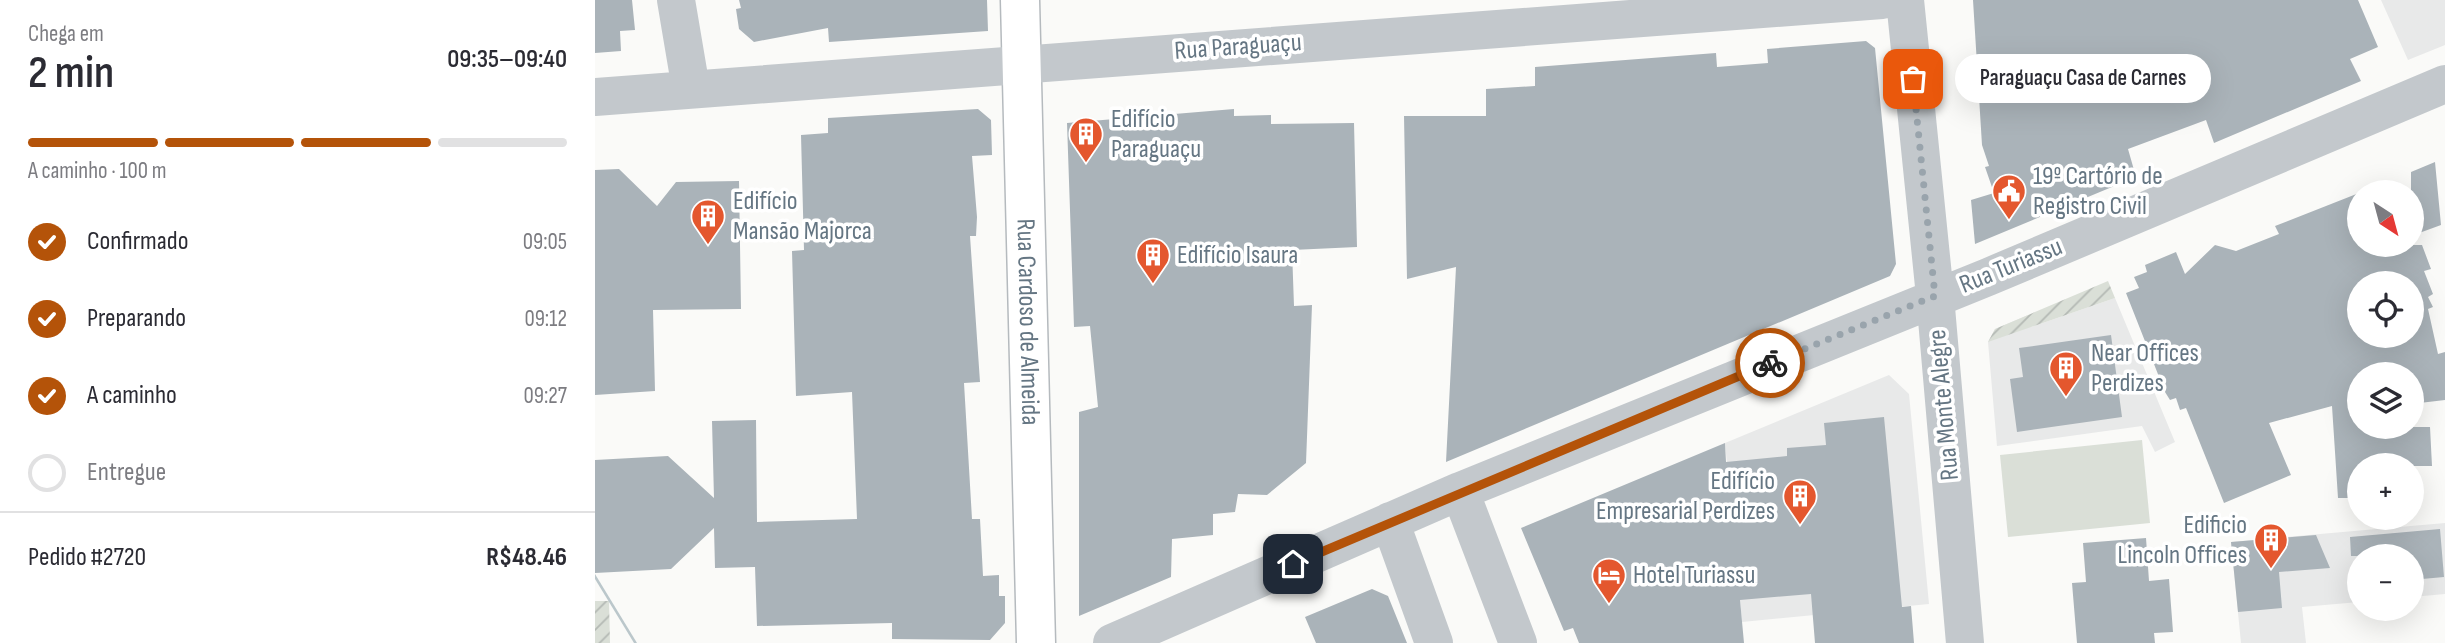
<!DOCTYPE html>
<html lang="pt">
<meta charset="utf-8">
<style>
body{margin:0;font-family:"Sofia Sans Condensed",sans-serif;background:#f2f2f3;color:#2b2b33;height:100vh;display:flex;flex-direction:column;font-size:26px;white-space:nowrap}
*{box-sizing:border-box;margin:0}
p{font-size:23px;color:#7c7c81}
.icon{flex:none;width:38px;height:38px;fill:none;stroke:currentColor;stroke-width:2;stroke-linecap:round;stroke-linejoin:round}
.map{position:relative;flex:1;overflow:hidden}
.details{display:flex;flex-direction:column;background:#fff;width:595px}
.details>*{flex:none}
.needle{width:46px;rotate:144deg}
.fabs{position:absolute;left:1752px;top:180px;display:grid;gap:14px}
.fabs a{display:grid;place-items:center;width:77px;height:77px;border-radius:50%;background:#fff;box-shadow:0 7px 28px #0002;font-size:35px}
.pin{position:absolute;display:grid;place-items:center;width:60px;height:60px;color:#fff;margin:-30px;border-radius:14px;box-shadow:0 4px 10px #0006}
.courier{position:absolute;display:grid;place-items:center;width:70px;height:70px;margin:-35px;border:5px solid #b45309;border-radius:50%;background:#fff;color:#222;box-shadow:0 2px 9px #0007}
.bubble{position:absolute;height:49px;border-radius:24px;background:#fff;box-shadow:0 7px 28px #0002;font-size:23px;font-weight:600;line-height:49px;text-align:center}
.headline em{font-style:normal;font-weight:600}
.headline div{display:flex;flex-direction:column-reverse}
.headline{display:flex;align-items:center;justify-content:space-between;height:119px;padding:0 28px}
h1{font-size:46px;font-weight:600;line-height:52px}
.bar{display:grid;grid-template-columns:repeat(4,1fr);gap:10px 7px;align-content:center;height:84px;padding:0 28px}
.bar i{height:9px;border-radius:5px;background:#e1e1e2}
.bar .current{background:#b45309}
.bar p{grid-column:span 4}
.line{display:flex;align-items:center;gap:18px;padding:0 28px;border-top:2px solid #e1e1e2}
.line div{flex:1}
ol{padding:0 28px;list-style:none}
li{display:flex;align-items:center;gap:21px;height:77px}
li p{margin-inline-start:auto}
li .icon{padding:7px;border-radius:50%;background:#b45309;color:#fff;stroke-width:4}
li:last-child{color:#7c7c81}
li i{width:38px;height:38px;border:4px solid #e1e1e2;border-radius:50%}
main{display:flex;flex:1;min-height:0}
.map>svg:first-child{display:block}
.built{fill:#e8e9e9}
.grass{fill:#dadfd7}
.garden{fill:url(#garden-furrows)}
.water{fill:#bbc7cb}
.building{fill:#aab3b9;fill-rule:evenodd}
.lines{fill:none;stroke-linecap:round;stroke-linejoin:round}
.major-casing{stroke:#b5babe;stroke-width:41}
.minor{stroke:#c3c8cc;stroke-width:38}
.major{stroke:#fff;stroke-width:38}
.done{stroke:#99a4ac;stroke-width:7;stroke-dasharray:0 12.6}
.route{stroke:#b45309;stroke-width:9}
.labels{text-anchor:middle;dominant-baseline:central;stroke-width:7;stroke-linejoin:round;paint-order:stroke}
.street-label{font-size:26px;fill:#657683;stroke:#fff}
.poi-label{font-size:26px;fill:#657683;stroke:#fff;text-anchor:start}
</style>
<main>
<section class="details">
<div class="headline"><div><h1>2 min</h1><p>Chega em</p></div><em>09:35–09:40</em></div>
<div class="bar"><i class="current"></i><i class="current"></i><i class="current"></i><i></i><p>A caminho · 100 m</p></div>
<ol>
<li><svg class="icon" aria-label="check" viewBox="0 0 24 24"><path d="M5 12l5 5 9-10"/></svg>Confirmado<p>09:05</p></li>
<li><svg class="icon" aria-label="check" viewBox="0 0 24 24"><path d="M5 12l5 5 9-10"/></svg>Preparando<p>09:12</p></li>
<li><svg class="icon" aria-label="check" viewBox="0 0 24 24"><path d="M5 12l5 5 9-10"/></svg>A caminho<p>09:27</p></li>
<li><i></i>Entregue</li>
</ol>
<div class="line" style="height:91px"><div>Pedido #2720</div><b>R$48.46</b></div>
</section>
<div class="map">
<svg width="1850" height="643" viewBox="0 0 1850 643">
<defs>
<pattern id="garden-furrows" width="10" height="10" patternUnits="userSpaceOnUse" patternTransform="scale(1.75)"><rect width="10" height="10" fill="#dadfd7"/><path d="M-1 1l2-2M0 10L10 0M9 11l2-2" fill="none" stroke="#b4b9b4"/></pattern>
</defs>
<rect width="100%" height="100%" fill="#fafaf8"/>
<path class="built" d="M1786,0H1850V45L1813,60Z
M1520,298L1580,442L1560,452L1547,426L1402,446L1393,342L1400,329L1433,315L1436,327Z
M1294,375L1314,394L1334,604L1147,622L1130,443Z
M1850,523V594L1817,597L1816,556H1764V602L1707,607L1711,643H1646L1636,542Z"/>
<path class="grass" d="M1547,440L1555,523L1413,537L1405,455Z"/>
<path class="garden" d="M1513,281L1520,298L1393,342L1400,329Z
M0,601H14L15,643H0Z"/>
<path class="water" d="M0,574L42,643H39L0,579Z"/>
<path class="building" d="M0,0H37L40,30L25,31L26,51L0,53Z
M144,0H392L393,31L234,42L233,28L159,42L144,29L141,9L146,8Z
M1378,0H1763L1783,47L1755,59L1766,81L1619,143L1611,120L1533,149L1541,177L1380,244L1376,200L1399,193L1390,167L1394,166L1387,145Z
M1271,41L1280,48L1301,264L1295,276L851,462L861,267L812,279L809,116H891V89L940,86V67L1121,53L1122,67L1173,63L1172,49Z
M383,109L396,120L397,155L377,156L382,217L381,236H375L385,382L369,383L377,519H385L388,576L404,575V596H410V623L395,640L297,639V623L162,626L160,567L120,568L119,528L76,569L0,573V460L73,456L119,498L117,421L161,420L162,522L262,519L257,392L201,396L197,251L209,250L206,135L233,133V118Z
M639,109V116L676,115V124L759,123L762,247L697,250L699,306L717,305L711,463L672,495L643,494L640,512L618,514V535L577,539L576,577L484,616V412L503,407L495,326L479,327L472,123Z
M1840,162L1846,225L1816,236V172Z
M24,169L62,206L81,182L144,181L146,309L58,310L60,391L0,395V170Z
M1764,193V245H1827L1836,269L1829,271L1838,294L1833,297L1838,307L1833,309L1843,354L1850,352V400L1816,404V374H1764V427H1835L1837,466H1764V498H1743L1737,406L1674,423L1696,475L1629,503L1591,408L1585,410L1581,398L1575,400L1570,392L1531,293L1544,288L1539,277L1552,272L1550,265L1581,252L1590,274L1620,245L1641,251L1684,234L1680,226ZM1764,284H1816V336H1764Z
M1516,335L1527,417L1422,432L1415,379L1428,377L1424,348Z
M1289,417L1307,607L1316,606L1319,643H1220L1216,594L1145,600L1149,643H984L978,628L969,631L926,528L1130,443L1131,462L1192,456V448L1231,445L1229,423Z
M1845,529L1849,577L1816,580V556H1756L1755,537Z
M1721,535L1735,568L1684,572L1687,608L1643,612L1636,542Z
M1551,538L1554,581L1574,579L1578,632L1559,633L1560,643H1482L1477,583L1491,582L1488,543Z
M777,589L793,596L812,643H721L710,617Z"/>
<g class="lines">
<g class="major-casing">
<g id="major">
<path id="s1" d="M425,0L441,643"/>
</g>
</g>
<path class="minor" d="M81,0L96,89
M1310,0L1340,296L1370,643
M0,97L1287,0
M865,491L923,643
M795,521L839,643
M517,643L865,491L1393,277L1850,84"/>
<use href="#major" class="major"/>
</g>
<g class="lines">
<path class="done" d="M1175,363L1340,296L1318,79"/>
<path class="route" d="M698,564L1175,363"/>
</g>
<defs>
<g id="building-pin" transform="scale(1.75)"><path d="M0 17L-7.5 6A9.5 9.5 0 1 1 7.5 6Z" fill="#e4572e" stroke="#fff"/><path d="M-4-6H4V6H1V3H-1V6H-4ZM-2.5-4.3h1.7v1.8h-1.7ZM.8-4.3h1.7v1.8H.8ZM-2.5-1h1.7V.8h-1.7ZM.8-1h1.7V.8H.8Z" fill="#fff"/></g>
<g id="civic-pin" transform="scale(1.75)"><path d="M0 17L-7.5 6A9.5 9.5 0 1 1 7.5 6Z" fill="#e4572e" stroke="#fff"/><path d="M-.6-6.5H3V-4.5H.6V-3L4-1V1h2V6H-6V1h2V-1L-.6-3ZM-1.2 2.5V6h2.4V2.5Z" fill="#fff"/></g>
<g id="hotel-pin" transform="scale(1.75)"><path d="M0 17L-7.5 6A9.5 9.5 0 1 1 7.5 6Z" fill="#e4572e" stroke="#fff"/><path d="M-6-4.5h1.5V1H6V5H4.5V3h-9V5H-6ZM-4 0a1.8 1.8 0 1 1 3.6 0ZM.5 0V-2.5h3Q6-2.5 6 0Z" fill="#fff"/></g>
</defs>
<g fill-rule="evenodd">
<use href="#building-pin" x="491" y="134"/>
<use href="#civic-pin" x="1414" y="191"/>
<use href="#building-pin" x="113" y="216"/>
<use href="#building-pin" x="558" y="255"/>
<use href="#building-pin" x="1471" y="368"/>
<use href="#building-pin" x="1205" y="496"/>
<use href="#building-pin" x="1676" y="540"/>
<use href="#hotel-pin" x="1014" y="575"/>
</g>
<g class="labels">
<g class="street-label">
<text transform="translate(643 47) rotate(-4)">Rua Paraguaçu</text>
<text transform="translate(1416 266) rotate(-22)">Rua Turiassu</text>
<text stroke="none"><textPath href="#s1" startOffset="322">Rua Cardoso de Almeida</textPath></text>
<text transform="translate(1349 405) rotate(-95)">Rua Monte Alegre</text>
</g>
<g class="poi-label">
<text x="516" y="119">Edifício<tspan x="516" dy="30">Paraguaçu</tspan></text>
<text x="1438" y="176">19º Cartório de<tspan x="1438" dy="30">Registro Civil</tspan></text>
<text x="138" y="201">Edifício<tspan x="138" dy="30">Mansão Majorca</tspan></text>
<text x="582" y="255">Edifício Isaura</text>
<text x="1496" y="353">Near Offices<tspan x="1496" dy="30">Perdizes</tspan></text>
<text x="1180" y="481" text-anchor="end">Edifício<tspan x="1180" dy="30">Empresarial Perdizes</tspan></text>
<text x="1652" y="525" text-anchor="end">Edificio<tspan x="1652" dy="30">Lincoln Offices</tspan></text>
<text x="1038" y="575">Hotel Turiassu</text>
</g>
</g>
</svg>
<div class="fabs">
<a><svg class="needle" viewBox="-14 -14 28 28"><path d="M0-13l5 13h-10z" fill="#e53935"/><path d="M0 13l5-13h-10z" fill="#7c7c81"/></svg></a>
<a><svg class="icon" aria-label="locate" viewBox="0 0 24 24"><circle cx="12" cy="12" r="6"/><path d="M12 2v4M12 18v4M2 12h4M18 12h4"/></svg></a>
<a><svg class="icon" aria-label="layers" viewBox="0 0 24 24"><path d="M12 4l9 5-9 5-9-5zM3 14l9 5 9-5"/></svg></a>
<a>+</a>
<a>−</a>
</div>
<div class="pin" style="left:1318px;top:79px;background:#ea580c"><svg class="icon" aria-label="bag" viewBox="0 0 24 24"><path d="M5 8h14l-1 12H6zM9 8a3 3 0 0 1 6 0"/></svg></div>
<div class="pin" style="left:698px;top:564px;background:#1f2937"><svg class="icon" aria-label="home" viewBox="0 0 24 24"><path d="M3 11l9-7 9 7M6 9v11h12V9"/></svg></div>
<div class="courier" style="left:1175px;top:363px"><svg class="icon" aria-label="bike" viewBox="0 0 24 24"><circle cx="6" cy="16" r="4"/><circle cx="18" cy="16" r="4"/><path d="M6 16l4-8h5l3 8M10 8l3 8H6M13 5h3"/></svg></div>
<div class="bubble" style="left:1360px;top:54px;width:256px">Paraguaçu Casa de Carnes</div>
</div>
</main>
